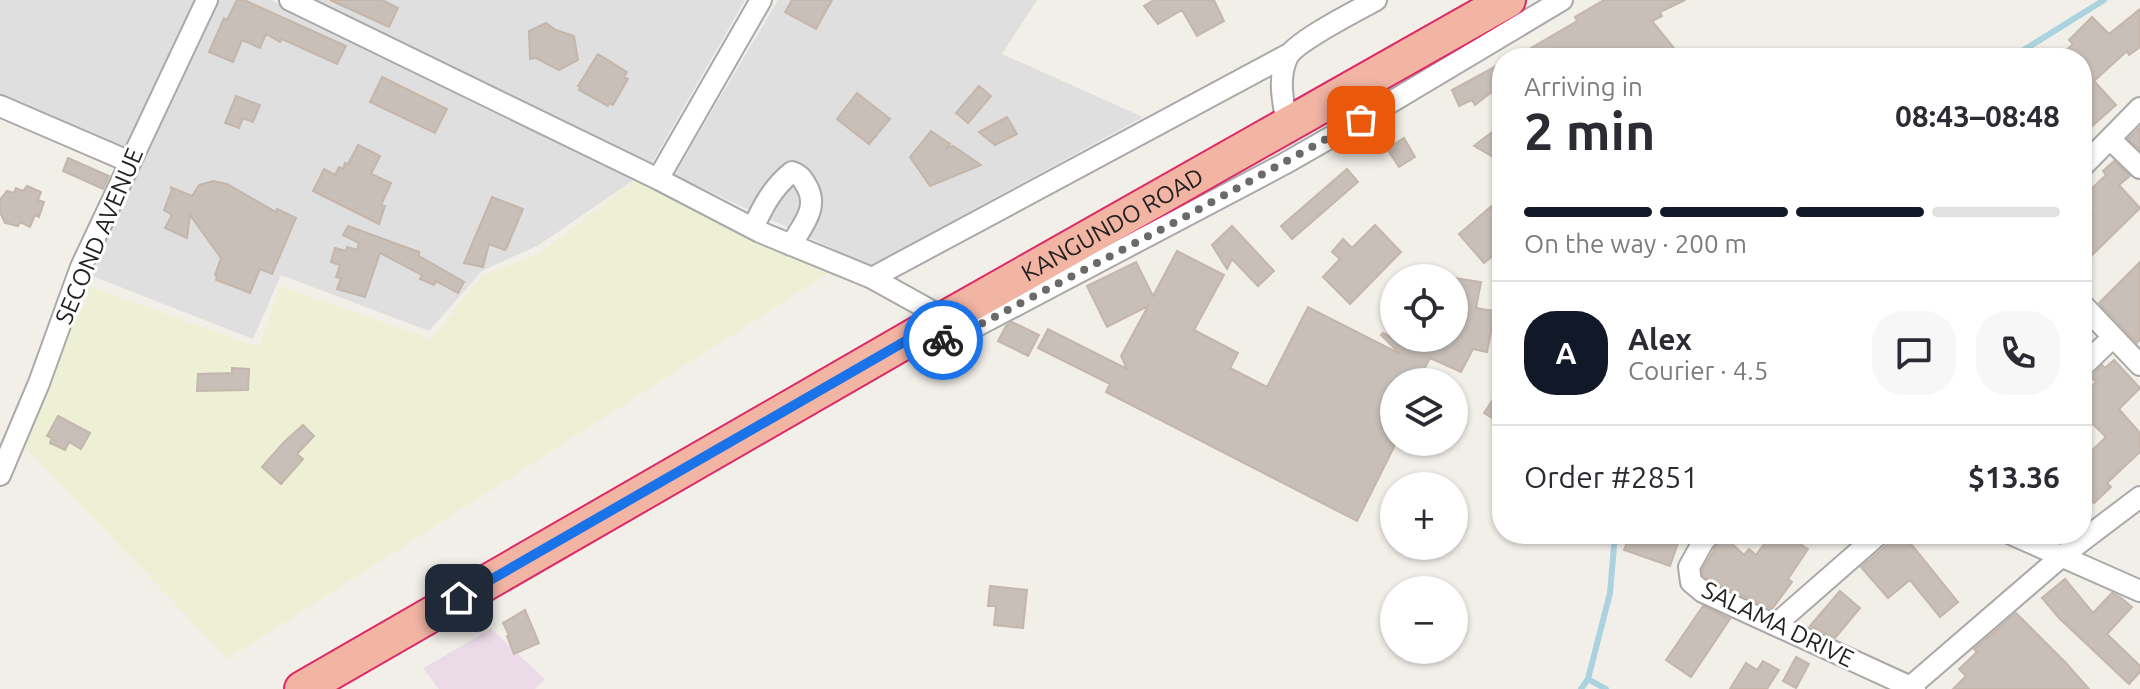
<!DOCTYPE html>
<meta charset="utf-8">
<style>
body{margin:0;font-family:Ubuntu,sans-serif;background:#f7f7f7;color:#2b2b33;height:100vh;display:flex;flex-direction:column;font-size:30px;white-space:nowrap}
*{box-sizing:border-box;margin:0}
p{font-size:26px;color:#7c7c81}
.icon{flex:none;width:44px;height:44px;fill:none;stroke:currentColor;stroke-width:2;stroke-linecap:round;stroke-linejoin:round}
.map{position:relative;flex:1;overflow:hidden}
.side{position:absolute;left:1492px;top:48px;width:600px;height:496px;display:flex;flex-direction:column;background:#fff;border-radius:32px;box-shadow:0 2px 6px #0004}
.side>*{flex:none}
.controls{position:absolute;left:1380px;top:264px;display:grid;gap:16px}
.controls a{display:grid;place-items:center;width:88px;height:88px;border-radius:50%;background:#fff;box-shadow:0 2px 6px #0004;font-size:40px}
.pin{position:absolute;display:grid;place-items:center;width:68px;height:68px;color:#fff;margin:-34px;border-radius:16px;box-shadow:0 4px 12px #0006}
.courier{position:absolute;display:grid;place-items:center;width:80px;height:80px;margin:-40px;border:6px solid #1a73e8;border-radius:50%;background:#fff;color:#222;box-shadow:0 2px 10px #0007}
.headline em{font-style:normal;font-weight:700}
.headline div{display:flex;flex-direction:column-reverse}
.headline{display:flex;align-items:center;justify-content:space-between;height:136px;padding:0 32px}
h1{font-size:52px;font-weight:700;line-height:60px}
.bar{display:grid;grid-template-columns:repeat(4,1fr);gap:12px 8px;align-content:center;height:96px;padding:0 32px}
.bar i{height:10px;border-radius:6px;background:#e1e1e2}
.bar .selected{background:#111827}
.bar p{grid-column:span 4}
.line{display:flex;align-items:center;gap:20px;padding:0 32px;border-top:2px solid #e1e1e2}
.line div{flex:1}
.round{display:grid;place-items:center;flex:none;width:84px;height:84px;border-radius:32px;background:#f7f7f7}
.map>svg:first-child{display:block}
.residential{fill:#e0dfdf}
.industrial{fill:#ebdbe8}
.farmland{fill:#eef0d5}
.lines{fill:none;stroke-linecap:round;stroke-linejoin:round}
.stream{stroke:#aad3df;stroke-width:6}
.building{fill:#c7bfb8;stroke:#c4b6ab;stroke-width:2}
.minor-casing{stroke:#a9a9a9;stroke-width:24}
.trunk-casing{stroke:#dc2a67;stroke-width:38}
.minor{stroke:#fff;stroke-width:20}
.trunk{stroke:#f2b4a3;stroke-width:34}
.done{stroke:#6b6a68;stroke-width:8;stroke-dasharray:0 14.4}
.route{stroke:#1a73e8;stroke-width:10}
.labels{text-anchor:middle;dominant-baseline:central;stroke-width:6;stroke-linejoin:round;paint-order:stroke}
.street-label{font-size:24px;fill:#222;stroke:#fff}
</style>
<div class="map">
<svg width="2140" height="689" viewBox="0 0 2140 689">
<rect width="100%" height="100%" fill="#f2efe9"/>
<path class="residential" d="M0,0H198L126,150L0,99Z
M214,0H271L638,177L539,245L482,271L429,331L281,275L253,339L87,274Z
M309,0H745L652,163Z
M778,0H1037L1002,54L1143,117L870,266L674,175Z"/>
<path class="industrial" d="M491,629L545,679L535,689H439L423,668Z"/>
<path class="farmland" d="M638,177L829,273L228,659L20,442L91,287L259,347L280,286L431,339L482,275L537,255Z"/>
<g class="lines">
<path class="stream" d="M2011,58L2104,0
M1588,679L1606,689
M1581,689L1588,679L1610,593L1615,534"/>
</g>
<path class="building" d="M237,0H244L346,46L337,64L282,39L280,42L266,34L260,48L242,40L233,62L209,52L224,18L227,20Z
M330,0H382L398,8L389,27Z
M792,0H832L816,29L785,12Z
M1154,0H1214L1224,21L1197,36L1182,10L1158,24L1144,6Z
M1604,0H1685L1660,12L1662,16L1652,21L1682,58H1514L1577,21L1575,17Z
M2140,9V47L2129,55L2127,51L2094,81L2116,105L2082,135V58H2057L2073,44L2069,40L2092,17L2109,34Z
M546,23L556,30L574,36L578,60L559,70L536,58L530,59L529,31Z
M598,54L627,72L624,77L628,79L613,105L609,103L608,106L579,90L580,87L578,86Z
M1502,63V84L1475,105L1472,100L1459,106L1452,90Z
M382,77L447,109L435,133L370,102Z
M979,86L991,96L968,123L956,113Z
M857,93L890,119L869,144L837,119Z
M236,96L260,105L253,122L243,118L239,128L225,123Z
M1007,117L1017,134L995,145L979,132Z
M2140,127V150L2128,139Z
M1502,128V162L1474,146L1496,129V133Z
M931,131L950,144L946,149L953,146L981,165L930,186L910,157Z
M1404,138L1415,157L1399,167L1387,149Z
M358,145L380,156L371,174L391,183L381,205L385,206L379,224L313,191L324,169L335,175L339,167L343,169L345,163L348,164Z
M68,158L109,176L103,189L63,171Z
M2114,161L2130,176L2119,185L2140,208L2082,265V227L2093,215L2082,203V198L2106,175L2103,171Z
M1347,169L1358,182L1292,239L1281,226Z
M213,181L227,184L276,212L277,209L296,218L272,274L260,269L250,293L216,280L217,276L215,275L221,258L190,215L187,238L165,228L172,215L164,210L172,189L170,187L192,196L199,185Z
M27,186L41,192L38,200L44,202L39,217L35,215L30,227L20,222L18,226L5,223L0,212V200L7,191L14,193L16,188L23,191Z
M492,197L523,209L507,247L505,250L489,244L483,267L464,263Z
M1502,197V248L1484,263L1459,234Z
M1375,225L1401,252L1350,304L1323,277L1340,259L1332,252L1343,239L1352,248Z
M348,226L419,252V256L464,282L458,293L436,281L434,285L420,279L422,275L380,253L365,297L337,289L341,278L336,277L340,265L331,262L335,248L346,251L347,247L357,250L359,243L343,235Z
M1232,226L1274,271L1258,286L1232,259L1227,269L1212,245Z
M1177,251L1224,275L1194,330L1238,353L1230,368L1267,387L1308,307L1400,354L1381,335L1383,333L1419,351L1422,338H1454V278L1481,282L1476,308L1495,311L1487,352L1473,349L1461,372L1430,358L1417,382H1394V447L1357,521L1106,392L1110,384L1038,348L1048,329L1127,369L1121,356L1148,306L1107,327L1087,286L1136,262L1153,296Z
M2140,262V339L2137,343L2099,303Z
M1012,322L1039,335L1028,356L998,341L1006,326Z
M2114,360L2140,388L2119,409L2140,433V452L2107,483L2111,487L2094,503L2082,490V460L2106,437L2082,413V395L2096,382L2091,377L2102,365L2105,368Z
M232,368L249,369L248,390L197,391L198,374L232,373Z
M1502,386V424L1484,413Z
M58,416L90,433L81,449L69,442L65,450L50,443L52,438L47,436Z
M303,425L314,436L297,454L303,459L281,484L262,467L284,442Z
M1630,534H1663L1679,540L1670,566L1624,550Z
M1784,534L1808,549L1788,579L1792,582L1772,609L1710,581L1703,575L1702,570L1723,535L1744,555L1749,549L1756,555L1769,537L1778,543Z
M1892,534H1903L1958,602L1940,617L1910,580L1888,598L1861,567L1888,544Z
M2065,579L2093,613L2112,593L2120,597L2132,607L2107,634L2140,666V672L2129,684L2059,618L2042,598Z
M990,586L1027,590L1023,628L994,625L996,606H988Z
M1840,591L1860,608L1835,638L1810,626Z
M1703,606L1730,619L1691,677L1666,660Z
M525,610L539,643L514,654L507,636L509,635L503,623Z
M2016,613L2066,663L2089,689H1953L1966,676L1959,669L1977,652L1974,649Z
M1796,657L1809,664L1796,688L1783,681Z
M1763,661L1779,670L1767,689H1730L1746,663L1757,670Z"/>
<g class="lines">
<g class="minor-casing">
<path id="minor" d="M290,0L658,179L760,232L872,278L946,319
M0,106L130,162
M1287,126C1284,104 1277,80 1287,58C1294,42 1358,10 1376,0
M2110,139L2140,168
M2082,167L2140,108
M658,179L761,0
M753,228C763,206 773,187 792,172C800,175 802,178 806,185C820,207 802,226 791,245
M872,278L1287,55
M2082,304L2140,365
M923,331C935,337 943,342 956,337L1284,164L1361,120L1562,0
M2082,367L2113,337
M0,475L39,383L81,267L207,0
M1710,534L1703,542L1689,567L1691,582L1703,592L1915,689
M2011,534L2140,591
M1775,625L1879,534
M1910,687L2062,556L2140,497"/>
</g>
<g class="trunk-casing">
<g id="trunk">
<path id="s1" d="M302,689L923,331L1508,0"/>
</g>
</g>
<use href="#minor" class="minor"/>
<use href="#trunk" class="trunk"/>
</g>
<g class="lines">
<path class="done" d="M943,340C956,341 968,331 979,325L1181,219L1361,120"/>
<path class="route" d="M459,598L923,331L943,340"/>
</g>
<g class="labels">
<g class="street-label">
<text stroke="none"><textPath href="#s1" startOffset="934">KANGUNDO ROAD</textPath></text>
<text transform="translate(99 236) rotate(-67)">SECOND AVENUE</text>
<text transform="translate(1778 624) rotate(26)">SALAMA DRIVE</text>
</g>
</g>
</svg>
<div class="controls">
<a><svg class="icon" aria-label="locate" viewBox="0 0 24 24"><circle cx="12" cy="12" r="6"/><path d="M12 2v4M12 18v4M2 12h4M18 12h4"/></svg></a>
<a><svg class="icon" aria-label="layers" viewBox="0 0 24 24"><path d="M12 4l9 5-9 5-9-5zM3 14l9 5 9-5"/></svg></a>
<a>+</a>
<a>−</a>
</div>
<div class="pin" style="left:1361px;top:120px;background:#ea580c"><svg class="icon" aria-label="bag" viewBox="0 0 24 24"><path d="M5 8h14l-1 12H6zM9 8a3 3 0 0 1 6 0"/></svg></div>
<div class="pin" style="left:459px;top:598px;background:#1f2937"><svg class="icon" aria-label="home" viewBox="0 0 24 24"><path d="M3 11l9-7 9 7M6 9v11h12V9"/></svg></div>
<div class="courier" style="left:943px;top:340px"><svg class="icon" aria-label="bike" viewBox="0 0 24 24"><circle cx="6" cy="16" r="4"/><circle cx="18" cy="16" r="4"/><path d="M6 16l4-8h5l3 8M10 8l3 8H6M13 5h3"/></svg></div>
<section class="side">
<div class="headline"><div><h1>2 min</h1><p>Arriving in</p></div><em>08:43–08:48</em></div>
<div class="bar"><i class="selected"></i><i class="selected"></i><i class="selected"></i><i></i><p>On the way · 200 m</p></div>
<div class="line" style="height:144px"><b class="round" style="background:#111827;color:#fff">A</b><div><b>Alex</b><p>Courier · 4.5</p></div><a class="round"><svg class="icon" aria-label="chat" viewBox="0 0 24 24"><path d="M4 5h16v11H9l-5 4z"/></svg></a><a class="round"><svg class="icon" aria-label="phone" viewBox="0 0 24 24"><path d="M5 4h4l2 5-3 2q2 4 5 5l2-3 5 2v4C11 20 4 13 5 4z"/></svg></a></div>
<div class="line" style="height:104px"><div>Order #2851</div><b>$13.36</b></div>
</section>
</div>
